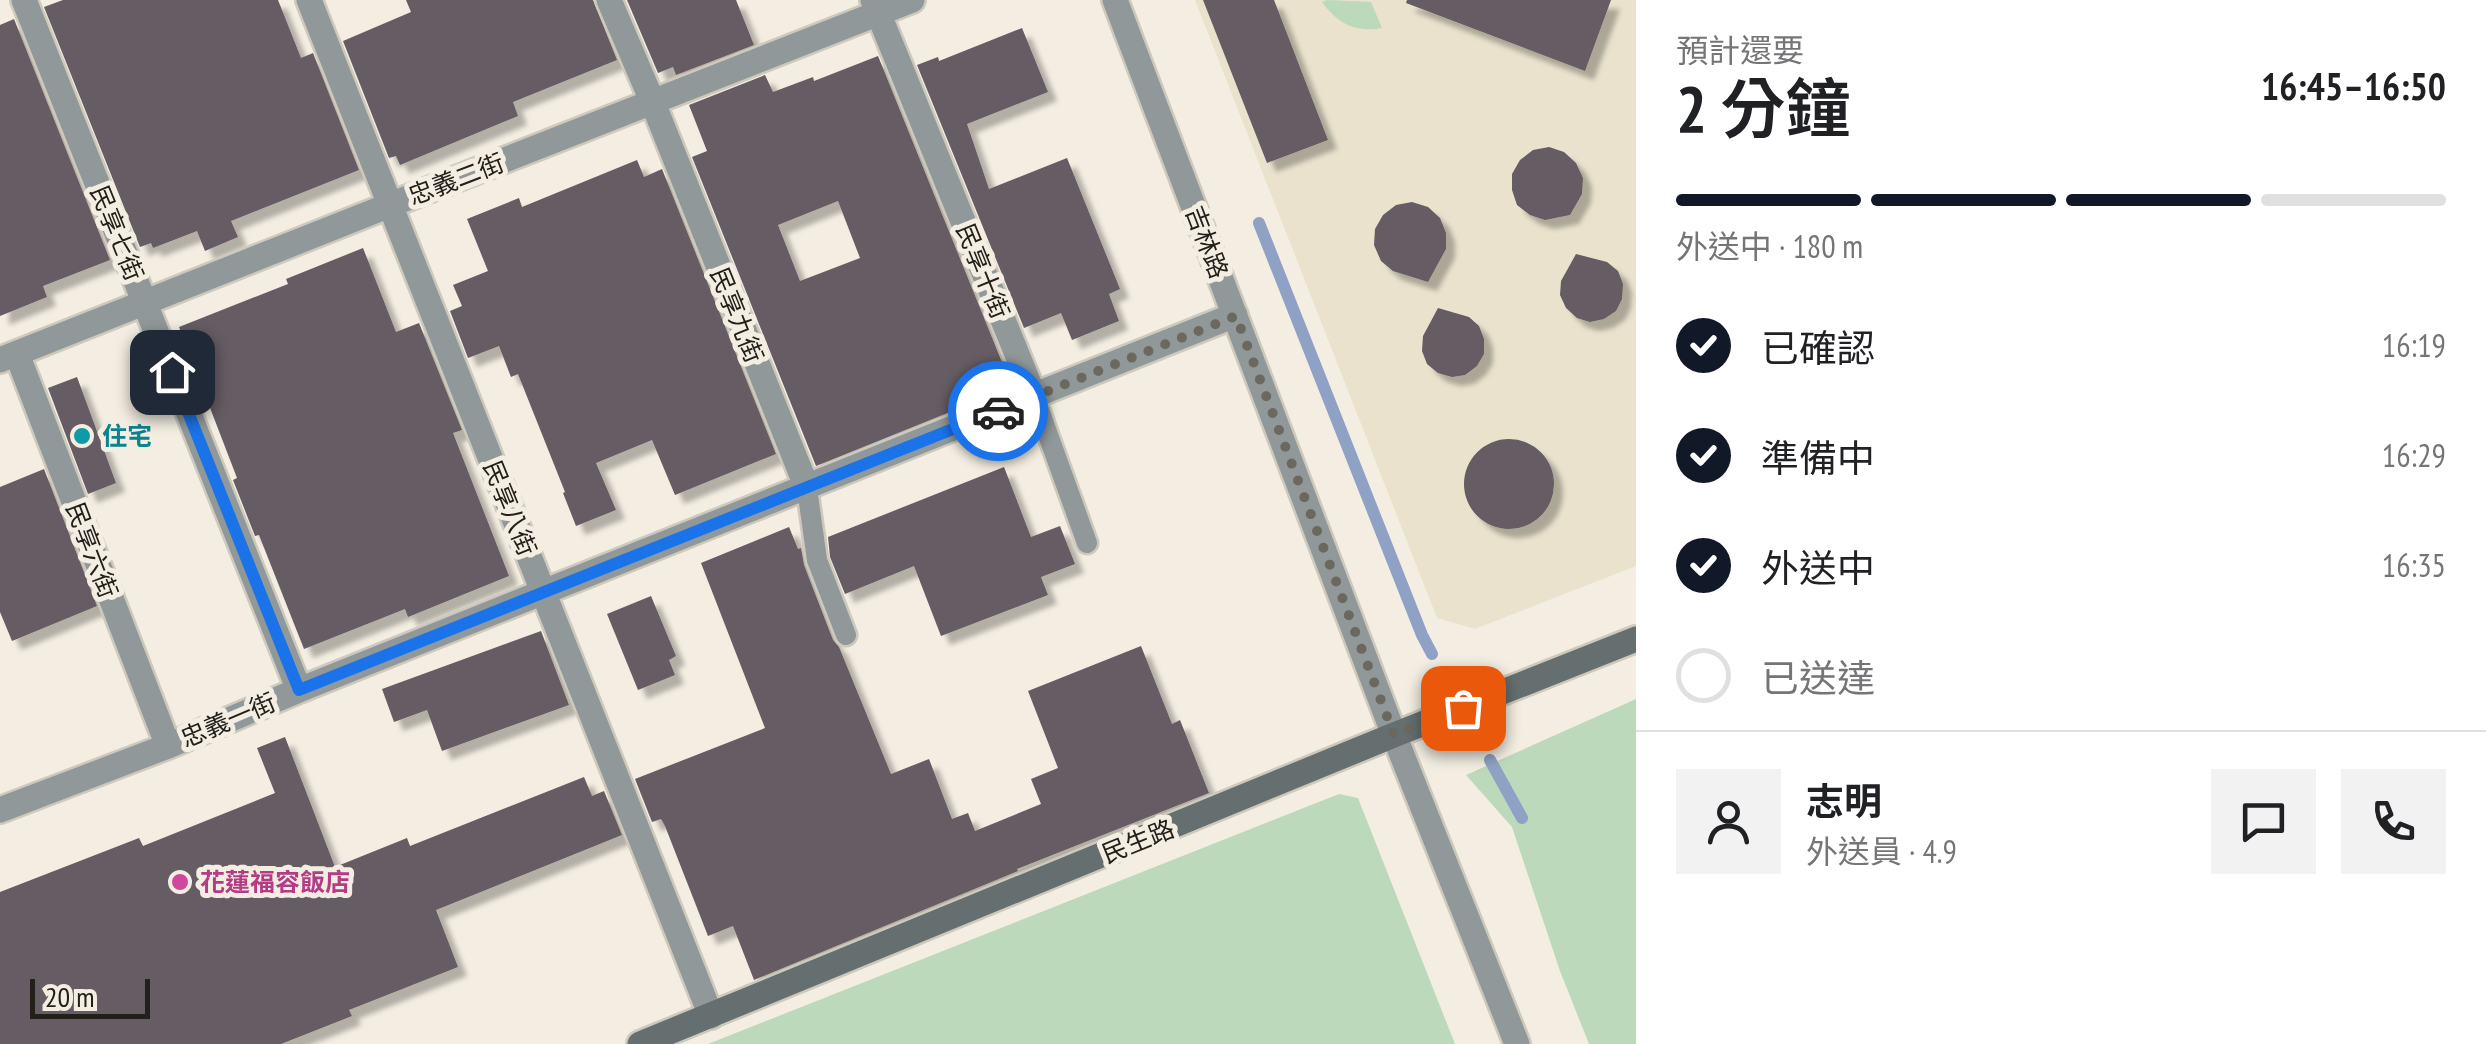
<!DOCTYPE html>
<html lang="zh-TW">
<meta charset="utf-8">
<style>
body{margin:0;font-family:"PT Sans Narrow","Noto Sans TC",sans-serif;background:#f2f2f2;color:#202124;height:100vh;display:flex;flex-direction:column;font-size:38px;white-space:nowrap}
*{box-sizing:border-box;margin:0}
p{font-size:32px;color:#757577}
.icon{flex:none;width:55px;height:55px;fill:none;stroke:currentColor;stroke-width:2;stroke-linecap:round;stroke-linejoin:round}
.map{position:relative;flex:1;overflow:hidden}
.sheet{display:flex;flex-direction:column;background:#fff;width:850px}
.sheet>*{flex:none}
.scale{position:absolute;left:30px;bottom:25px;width:120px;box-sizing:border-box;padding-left:10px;border:5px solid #22201b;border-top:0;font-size:28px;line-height:35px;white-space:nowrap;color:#22201b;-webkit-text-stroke:8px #f3eee1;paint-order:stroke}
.pin{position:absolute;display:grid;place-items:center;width:85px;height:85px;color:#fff;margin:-42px;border-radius:20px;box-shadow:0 5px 15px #0006}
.courier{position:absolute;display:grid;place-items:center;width:100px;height:100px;margin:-50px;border:8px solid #1a73e8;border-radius:50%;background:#fff;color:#222;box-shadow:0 2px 12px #0007}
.headline em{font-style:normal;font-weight:600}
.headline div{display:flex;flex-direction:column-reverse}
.headline{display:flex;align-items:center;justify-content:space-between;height:170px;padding:0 40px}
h1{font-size:65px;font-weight:600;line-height:75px}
.bar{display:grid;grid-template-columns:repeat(4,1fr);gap:15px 10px;align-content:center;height:120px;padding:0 40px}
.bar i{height:12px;border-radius:8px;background:#e0e0e0}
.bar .active{background:#111827}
.bar p{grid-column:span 4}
.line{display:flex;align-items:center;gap:25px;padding:0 40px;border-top:2px solid #e0e0e0}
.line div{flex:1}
.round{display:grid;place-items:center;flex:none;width:105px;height:105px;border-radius:0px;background:#f2f2f2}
ol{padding:0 40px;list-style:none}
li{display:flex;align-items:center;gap:30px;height:110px}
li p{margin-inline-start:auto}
li .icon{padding:10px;border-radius:50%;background:#111827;color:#fff;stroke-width:4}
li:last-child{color:#757577}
li i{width:55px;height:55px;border:5px solid #e0e0e0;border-radius:50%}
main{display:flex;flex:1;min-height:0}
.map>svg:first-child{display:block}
.built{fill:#eae2cd}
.green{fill:#bdd9bb}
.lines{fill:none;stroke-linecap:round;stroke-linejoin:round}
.stream{stroke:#8fa1c5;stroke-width:12}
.building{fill:#665b63;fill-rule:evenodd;filter:url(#shadow)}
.lane-casing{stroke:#cdc9bd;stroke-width:25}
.street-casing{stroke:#cdc9bd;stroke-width:30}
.secondary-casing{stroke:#cdc9bd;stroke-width:30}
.lane{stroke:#919899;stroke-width:20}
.street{stroke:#919899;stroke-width:25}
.secondary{stroke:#656f70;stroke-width:25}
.done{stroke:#6b6860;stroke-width:10;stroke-dasharray:0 18}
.route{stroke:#1a73e8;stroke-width:12}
.culture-dot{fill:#0f9aa8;stroke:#f3eee1;stroke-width:4}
.hotel-dot{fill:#d1479c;stroke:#f3eee1;stroke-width:4}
.labels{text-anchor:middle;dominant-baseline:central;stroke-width:10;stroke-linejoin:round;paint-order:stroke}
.street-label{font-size:25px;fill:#22201b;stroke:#f3eee1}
.culture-label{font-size:25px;font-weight:bold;fill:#0d838f;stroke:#f3eee1;text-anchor:start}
.hotel-label{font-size:25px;font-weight:bold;fill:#b23c85;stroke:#f3eee1;text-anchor:start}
</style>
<main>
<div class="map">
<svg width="1636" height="1044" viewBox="0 0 1636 1044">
<defs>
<filter id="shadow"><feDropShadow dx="9" dy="9" stdDeviation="2.5" flood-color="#0004"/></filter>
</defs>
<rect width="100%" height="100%" fill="#f3eee1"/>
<path class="built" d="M1195,0H1636V566L1475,629L1437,618Z"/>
<path class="green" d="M1327,0L1371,2L1382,28C1355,33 1337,23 1322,2Z
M1636,699V1044H1589L1560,971L1512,827L1466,775Z
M1339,794L1358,798L1455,1044H708Z"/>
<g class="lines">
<path class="stream" d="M1259,223L1422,635L1432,654
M1490,760L1522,818"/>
</g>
<path class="building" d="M63,0H278L301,58L313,53L359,170L231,221L238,237L205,251L197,231L153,248L151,243L140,247L44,7Z
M406,0H593L617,60L513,102L518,116L400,165L396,156L389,158L343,41L411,12Z
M627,0H736L754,45L676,75L673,67L658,73Z
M1203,0H1274L1328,140L1267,163Z
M1407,0H1611L1585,71L1406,3Z
M14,19L110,260L43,286L47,297L0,316V25Z
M1022,28L1048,92L967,124L989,189L1067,158L1120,289L1109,294L1119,321L1072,340L1061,313L1024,328L917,65L938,57L939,61Z
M878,56L1012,387L816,466L692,157L707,151L689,105L765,75L773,92L813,77L814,81ZM838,201L860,258L800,281L778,225Z
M1549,147L1564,152L1576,163L1583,178L1582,194L1570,215L1545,220L1530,215L1517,205L1512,190V174L1520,160L1533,150Z
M637,160L644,177L662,169L776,454L675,495L652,440L596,463L616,510L576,526L563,493L565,492L518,374L511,377L499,346L468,358L450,311L462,306L453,285L488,271L467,219L519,198L522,207Z
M1412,202L1428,207L1440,218L1446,233V249L1428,282L1393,271L1381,261L1374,245L1375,229L1383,215L1396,205Z
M363,248L396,332L419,323L462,430L453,433L509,576L408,617L405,609L304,649L259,535L255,536L233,480L237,478L179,327L288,284L286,279Z
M1576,254L1607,262L1618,271L1623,284L1622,299L1616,311L1604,319L1590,322L1577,318L1566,308L1560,295L1561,281Z
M1438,308L1469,317L1479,326L1484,339V354L1477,366L1465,375L1452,377L1438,373L1427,364L1422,351L1423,336Z
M77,377L116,483L88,494L48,388Z
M1464 484a45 45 0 1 1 90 0a45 45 0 1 1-90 0Z
M1004,467L1031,537L1060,526L1075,564L1041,577L1048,595L941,636L914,566L845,594L830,557L828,537Z
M44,469L97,606L12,641L0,612V487Z
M789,527L798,549L801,548L804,565L833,640L839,647L891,774L929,759L952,819L968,813L975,831L1041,804L1031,779L1058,768L1028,691L1141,646L1172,724L1180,720L1209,793L1017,869L1018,871L754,980L733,926L708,936L665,826L661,819L652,822L635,779L765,728L701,563Z
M651,596L676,656L669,660L675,675L638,690L607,614Z
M541,631L569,705L442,751L427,710L394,722L382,689Z
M285,737L335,867L407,838L410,846L584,777L592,796L604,791L622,835L436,910L458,967L349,1010L352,1016L281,1044H0V892L139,838L143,846L275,793L257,748Z"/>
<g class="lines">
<g class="lane-casing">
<path id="lane" d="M1034,396L1087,543
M807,488L817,560L846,635"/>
</g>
<g class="street-casing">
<path id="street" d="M24,0L299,690
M309,0L711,1016
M609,0L653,103L807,488
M873,0L1034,396
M1115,0L1394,735L1517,1044
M17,354L168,746
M0,360L390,205L912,0
M0,810L168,746L299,690L1235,315"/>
</g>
<g class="secondary-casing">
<path id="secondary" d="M640,1044L1394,735L1636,639"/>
</g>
<use href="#lane" class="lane"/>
<use href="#street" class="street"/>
<use href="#secondary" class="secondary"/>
</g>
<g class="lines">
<path class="done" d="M998,411L1236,316L1394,735L1463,708"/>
<path class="route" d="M172,372L299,690L998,411"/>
</g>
<circle class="culture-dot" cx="82" cy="436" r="10"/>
<circle class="hotel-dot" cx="180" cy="882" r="10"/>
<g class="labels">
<g class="street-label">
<text transform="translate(456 179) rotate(-21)">忠義二街</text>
<text transform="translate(117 233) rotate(68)">民享七街</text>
<text transform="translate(1207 242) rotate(69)">吉林路</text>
<text transform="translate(983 271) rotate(68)">民享十街</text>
<text transform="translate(737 315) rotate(68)">民享九街</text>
<text transform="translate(510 508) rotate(68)">民享八街</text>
<text transform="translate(92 550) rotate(69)">民享六街</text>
<text transform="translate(228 720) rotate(-23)">忠義一街</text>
<text transform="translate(1138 841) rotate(-22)">民生路</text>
</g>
<g class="culture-label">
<text x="102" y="436">住宅</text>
</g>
<g class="hotel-label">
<text x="200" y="882">花蓮福容飯店</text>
</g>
</g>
</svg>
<div class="scale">20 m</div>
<div class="pin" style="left:1463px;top:708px;background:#ea580c"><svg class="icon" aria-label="bag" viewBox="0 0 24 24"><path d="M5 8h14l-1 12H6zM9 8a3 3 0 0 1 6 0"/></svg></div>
<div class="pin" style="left:172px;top:372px;background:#1f2937"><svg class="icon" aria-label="home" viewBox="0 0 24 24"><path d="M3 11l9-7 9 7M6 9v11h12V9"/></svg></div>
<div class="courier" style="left:998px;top:411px"><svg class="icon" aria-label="car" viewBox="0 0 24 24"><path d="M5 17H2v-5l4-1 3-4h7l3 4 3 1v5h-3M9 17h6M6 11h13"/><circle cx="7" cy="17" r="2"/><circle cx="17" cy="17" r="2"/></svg></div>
</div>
<section class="sheet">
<div class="headline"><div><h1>2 分鐘</h1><p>預計還要</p></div><em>16:45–16:50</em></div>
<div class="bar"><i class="active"></i><i class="active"></i><i class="active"></i><i></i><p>外送中 · 180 m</p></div>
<ol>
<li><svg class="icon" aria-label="check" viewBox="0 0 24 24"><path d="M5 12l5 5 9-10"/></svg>已確認<p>16:19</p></li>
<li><svg class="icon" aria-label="check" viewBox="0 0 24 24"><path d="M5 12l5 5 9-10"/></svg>準備中<p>16:29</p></li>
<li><svg class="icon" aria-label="check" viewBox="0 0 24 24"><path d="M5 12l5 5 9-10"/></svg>外送中<p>16:35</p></li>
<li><i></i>已送達</li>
</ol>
<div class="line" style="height:180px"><a class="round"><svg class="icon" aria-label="person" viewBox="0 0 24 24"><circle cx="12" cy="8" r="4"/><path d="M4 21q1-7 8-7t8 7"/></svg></a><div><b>志明</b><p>外送員 · 4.9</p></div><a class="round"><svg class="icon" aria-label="chat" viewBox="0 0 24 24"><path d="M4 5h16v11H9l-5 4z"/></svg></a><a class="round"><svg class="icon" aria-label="phone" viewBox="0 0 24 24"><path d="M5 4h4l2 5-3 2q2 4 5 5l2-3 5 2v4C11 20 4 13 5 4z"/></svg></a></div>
</section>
</main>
